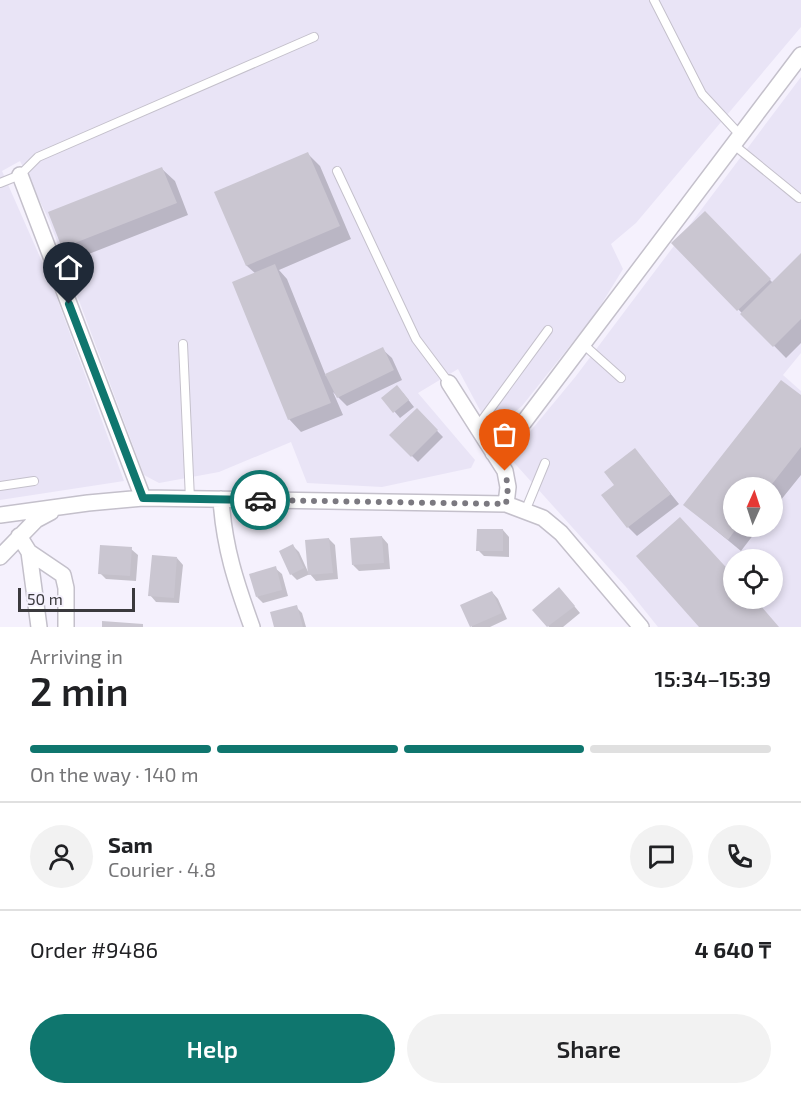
<!DOCTYPE html>
<meta charset="utf-8">
<style>
body{margin:0;font-family:"Exo 2",sans-serif;background:#f2f2f2;color:#202124;height:100vh;display:flex;flex-direction:column;font-size:22px;white-space:nowrap}
*{box-sizing:border-box;margin:0}
p{font-size:20px;color:#757577}
.icon{flex:none;width:33px;height:33px;fill:none;stroke:currentColor;stroke-width:2;stroke-linecap:round;stroke-linejoin:round}
.map{position:relative;height:627px;overflow:hidden}
.panel{display:flex;flex-direction:column;background:#fff;flex:1}
.panel>*{flex:none}
.needle{width:39px;rotate:3deg}
.tools{position:absolute;left:723px;top:477px;display:grid;gap:12px}
.tools a{display:grid;place-items:center;width:60px;height:60px;border-radius:50%;background:#fff;box-shadow:0 3px 9px #0003;font-size:30px}
.scale{position:absolute;left:18px;bottom:15px;width:117px;box-sizing:border-box;padding-left:6px;border:3px solid #3a393d;border-top:0;font-size:16px;line-height:21px;white-space:nowrap;color:#3a393d;-webkit-text-stroke:4px #f5f1fd;paint-order:stroke}
.pin{position:absolute;display:grid;place-items:center;width:51px;height:51px;color:#fff;margin:-62px -26px;border-radius:50% 50% 50% 0;rotate:-45deg;box-shadow:0 0 6px #0007}
.pin .icon{rotate:45deg}
.courier{position:absolute;display:grid;place-items:center;width:60px;height:60px;margin:-30px;border:4px solid #0f766e;border-radius:50%;background:#fff;color:#222;box-shadow:0 2px 8px #0007}
.headline em{font-style:normal;font-weight:600}
.headline div{display:flex;flex-direction:column-reverse}
.headline{display:flex;align-items:center;justify-content:space-between;height:102px;padding:0 30px}
h1{font-size:39px;font-weight:600;line-height:45px}
.bar{display:grid;grid-template-columns:repeat(4,1fr);gap:9px 6px;align-content:center;height:72px;padding:0 30px}
.bar i{height:8px;border-radius:4px;background:#e0e0e0}
.bar .current{background:#0f766e}
.bar p{grid-column:span 4}
.line{display:flex;align-items:center;gap:15px;padding:0 30px;border-top:2px solid #e0e0e0}
.line div{flex:1}
.round{display:grid;place-items:center;flex:none;width:63px;height:63px;border-radius:32px;background:#f2f2f2}
.primary-button{display:flex;gap:12px;margin-top:auto;padding:12px 30px}
.primary-button a{flex:1;height:69px;border-radius:36px;background:#0f766e;color:#fff;font-size:24px;font-weight:600;line-height:69px;text-align:center}
.primary-button a+a{background:#f2f2f2;color:#202124}
.map>svg:first-child{display:block}
.built{fill:#e9e4f6;fill-rule:evenodd}
.shadow{fill:#0003}
.building{fill:#cac6d1}
.lines{fill:none;stroke-linecap:round;stroke-linejoin:round}
.lane-casing{stroke:#c4c0cb;stroke-width:10}
.street-casing{stroke:#c4c0cb;stroke-width:18}
.lane{stroke:#fff;stroke-width:8}
.street{stroke:#fff;stroke-width:15}
.done{stroke:#7b7980;stroke-width:6;stroke-dasharray:0 10.8}
.route{stroke:#0f766e;stroke-width:8}
</style>
<div class="map">
<svg width="801" height="627" viewBox="0 0 801 627">
<rect width="100%" height="100%" fill="#f5f1fd"/>
<path class="built" d="M0,0H801V27L636,223L611,244L623,269L596,313L522,406L502,422L482,414L458,369L418,393L475,460L471,468L382,487L307,483L291,442L219,472L159,483L144,475L49,220L20,161L2,171L51,282L124,481L0,500Z
M801,77V353L783,375L801,391V627H658L626,587L509,457L576,376ZM734,488H772V526H734ZM734,560H772V598H734Z"/>
<path class="shadow" d="M308,154L320,166L351,239L279,270L287,279L326,376L382,349L392,358L402,380L347,406L333,392L343,415L301,432L289,419L256,274L247,266L216,193Z
M162,169L175,181L188,215L76,259L64,247Z
M705,213L773,283L801,255V343L786,358L673,243Z
M403,393L414,407L400,418L383,398Z
M801,397V475L772,511V488H734V526H760L741,551L685,505Z
M417,410L443,437L418,462L391,435Z
M635,450L679,504L637,536L628,527L616,486Z
M503,530L509,537V557L484,556L478,550Z
M382,537L388,544L390,569L359,571L353,565Z
M329,539L335,545L338,579L316,581L310,574L297,580L291,574L293,546L299,552L309,574Z
M131,549L138,555L136,581L106,579L100,573Z
M177,558L183,565L179,603L156,602L150,595Z
M275,568L282,574L288,596L263,603L257,597Z
M492,592L498,599L507,619L490,627H472L462,606Z
M565,595L580,613L563,627H549L534,610Z
M296,607L302,613L306,627H276Z"/>
<path class="building" d="M308,152L340,226L246,266L214,192Z
M162,167L177,203L62,248L48,212Z
M705,211L771,279L737,311L671,243Z
M801,253V319L773,347L740,314Z
M275,264L331,403L288,420L232,282Z
M383,347L394,370L337,398L325,374Z
M781,380L801,395V447L769,488H734V526H738L728,540L683,505Z
M397,385L409,400L393,413L381,398Z
M417,408L438,430L411,457L389,435Z
M635,448L671,494L627,528L601,495L614,485L604,472Z
M680,517L734,576V598H754L779,627H699L636,556Z
M477,529H503V551H476Z
M382,536L384,563L352,565L350,538Z
M329,538L333,573L308,575L305,540Z
M293,544L304,568L290,575L279,551Z
M100,545L132,547L130,576L98,574Z
M152,555L177,557L174,598L148,596Z
M276,566L282,590L256,597L249,574Z
M559,587L575,606L547,627L532,610Z
M492,591L502,613L470,627L460,605Z
M297,605L303,627H274L270,612Z
M102,621L143,624V627H102Z"/>
<g class="lines">
<g class="lane-casing">
<path id="lane" d="M654,0L702,94L741,136
M734,145L799,198
M337,171L416,339L449,383
M0,183L20,175L38,157L314,37
M183,344L190,499
M583,344L621,378
M477,427L548,330
M0,486L34,481
M526,509L545,463"/>
</g>
<g class="street-casing">
<path id="street" d="M20,175L143,498
M449,383L505,471L508,487L506,504
M493,453L524,422L801,55
M221,499C224,547 236,583 252,627
M0,515L88,503L143,498L506,504L543,518L561,533L641,627
M19,536L29,552L39,627
M29,552L63,575L66,588V627
M0,557L36,520L51,512"/>
</g>
<use href="#lane" class="lane"/>
<use href="#street" class="street"/>
</g>
<g class="lines">
<path class="done" d="M260,500L506,504L508,487L505,471"/>
<path class="route" d="M69,304L143,498L260,500"/>
</g>
</svg>
<div class="tools">
<a><svg class="needle" viewBox="-14 -14 28 28"><path d="M0-13l5 13h-10z" fill="#e53935"/><path d="M0 13l5-13h-10z" fill="#757577"/></svg></a>
<a><svg class="icon" aria-label="locate" viewBox="0 0 24 24"><circle cx="12" cy="12" r="6"/><path d="M12 2v4M12 18v4M2 12h4M18 12h4"/></svg></a>
</div>
<div class="scale">50 m</div>
<div class="pin" style="left:505px;top:471px;background:#ea580c"><svg class="icon" aria-label="bag" viewBox="0 0 24 24"><path d="M5 8h14l-1 12H6zM9 8a3 3 0 0 1 6 0"/></svg></div>
<div class="pin" style="left:69px;top:304px;background:#1f2937"><svg class="icon" aria-label="home" viewBox="0 0 24 24"><path d="M3 11l9-7 9 7M6 9v11h12V9"/></svg></div>
<div class="courier" style="left:260px;top:500px"><svg class="icon" aria-label="car" viewBox="0 0 24 24"><path d="M5 17H2v-5l4-1 3-4h7l3 4 3 1v5h-3M9 17h6M6 11h13"/><circle cx="7" cy="17" r="2"/><circle cx="17" cy="17" r="2"/></svg></div>
</div>
<section class="panel">
<div class="headline"><div><h1>2 min</h1><p>Arriving in</p></div><em>15:34–15:39</em></div>
<div class="bar"><i class="current"></i><i class="current"></i><i class="current"></i><i></i><p>On the way · 140 m</p></div>
<div class="line" style="height:108px"><a class="round"><svg class="icon" aria-label="person" viewBox="0 0 24 24"><circle cx="12" cy="8" r="4"/><path d="M4 21q1-7 8-7t8 7"/></svg></a><div><b>Sam</b><p>Courier · 4.8</p></div><a class="round"><svg class="icon" aria-label="chat" viewBox="0 0 24 24"><path d="M4 5h16v11H9l-5 4z"/></svg></a><a class="round"><svg class="icon" aria-label="phone" viewBox="0 0 24 24"><path d="M5 4h4l2 5-3 2q2 4 5 5l2-3 5 2v4C11 20 4 13 5 4z"/></svg></a></div>
<div class="line" style="height:78px"><div>Order #9486</div><b>4 640 ₸</b></div>
<div class="primary-button"><a>Help</a><a>Share</a></div>
</section>
